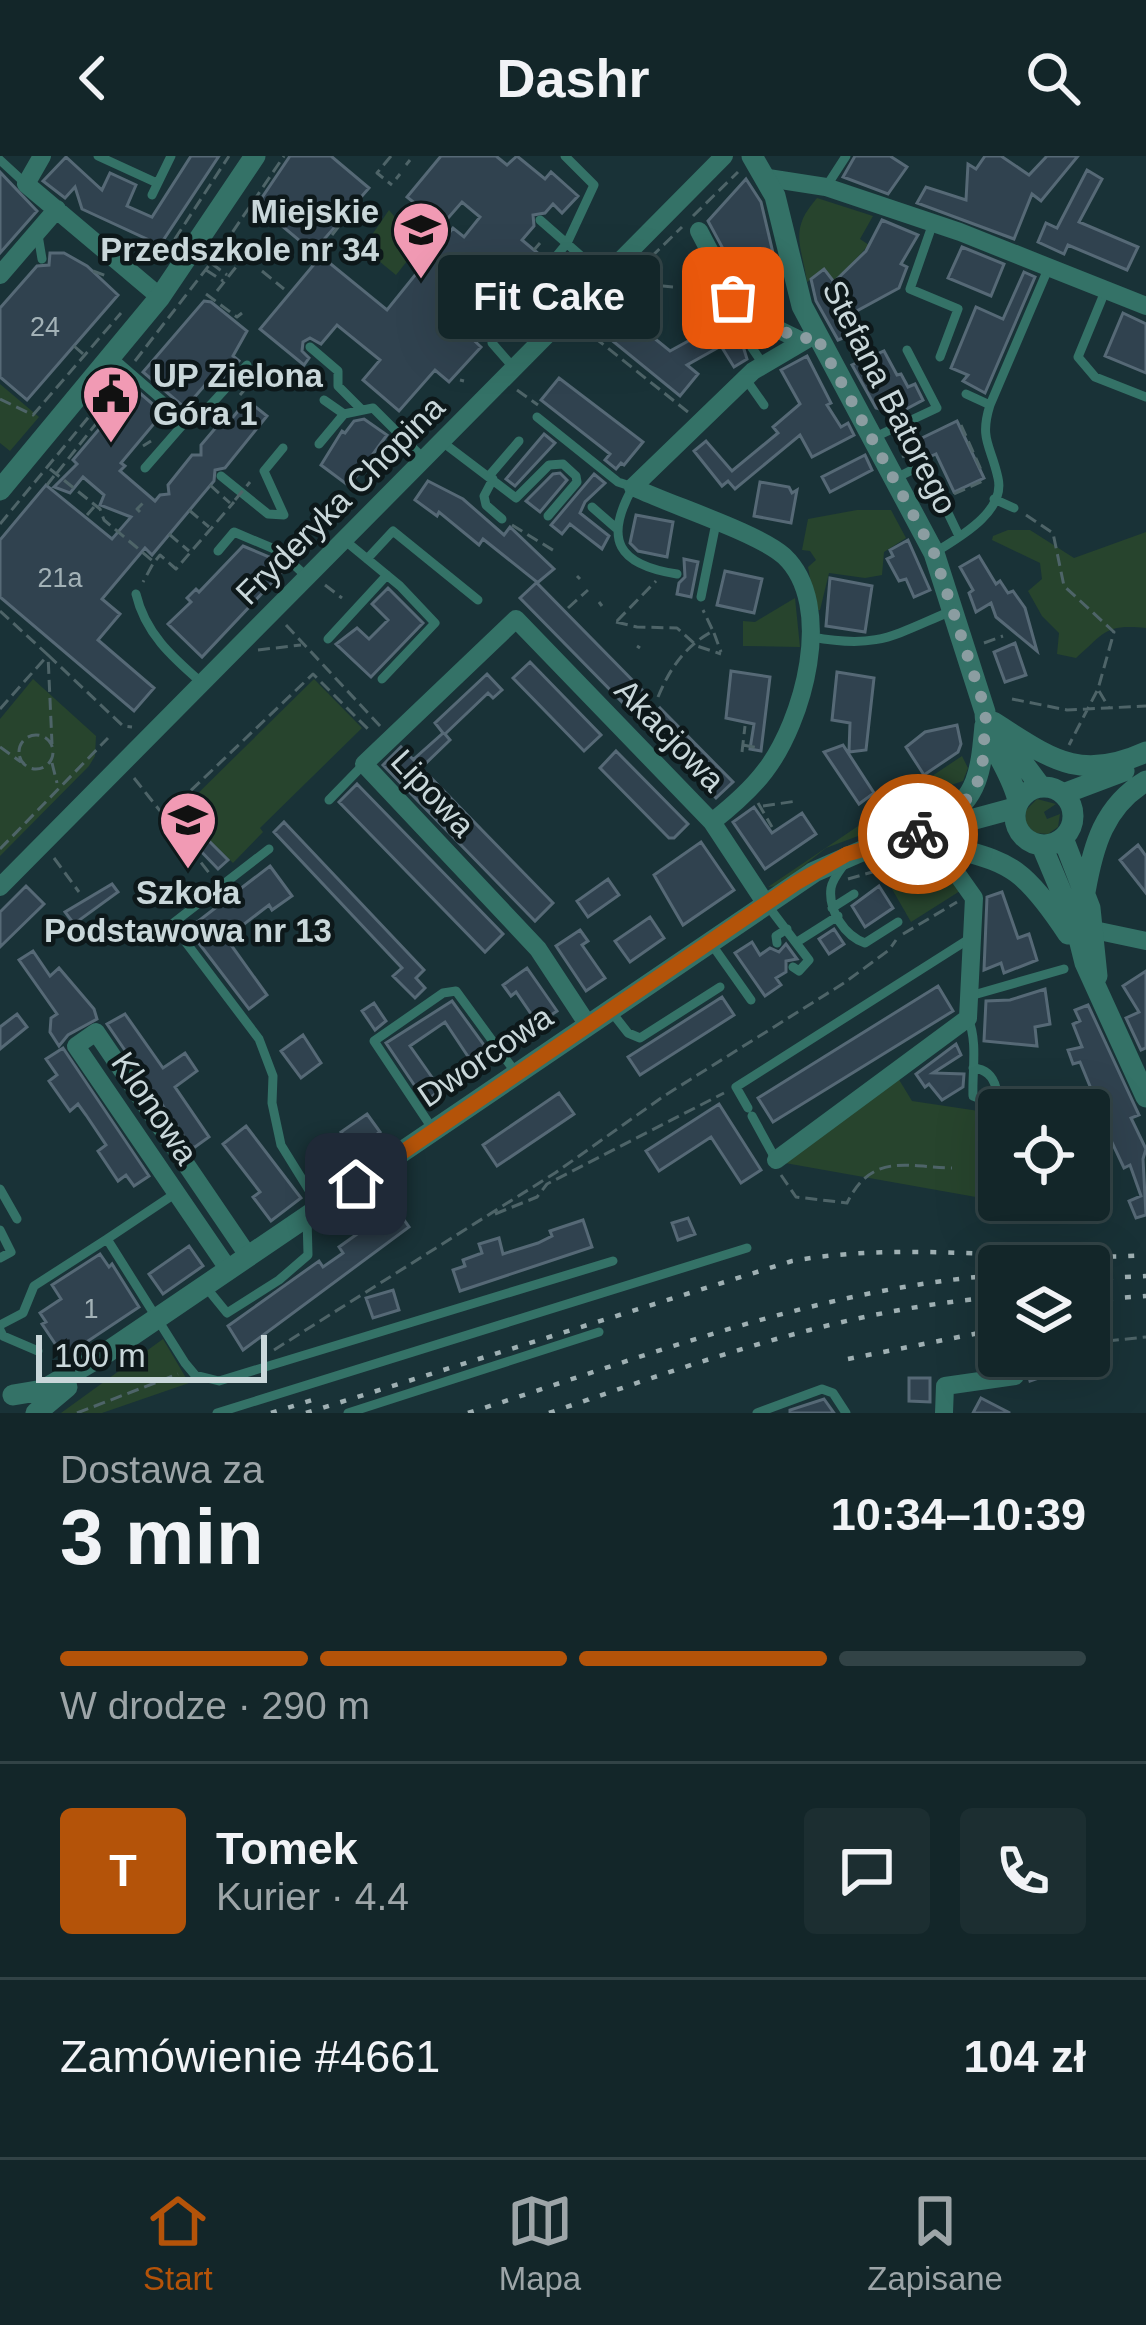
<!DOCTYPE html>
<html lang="pl">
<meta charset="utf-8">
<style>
body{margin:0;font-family:Helvetica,sans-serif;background:#1c2e31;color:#f1f3f6;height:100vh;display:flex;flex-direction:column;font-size:45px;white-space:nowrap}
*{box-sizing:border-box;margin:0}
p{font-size:39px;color:#9da5a8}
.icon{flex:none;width:66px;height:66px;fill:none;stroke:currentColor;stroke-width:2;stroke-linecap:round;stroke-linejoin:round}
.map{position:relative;height:1257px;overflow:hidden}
.side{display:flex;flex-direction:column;background:#132629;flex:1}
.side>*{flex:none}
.tools{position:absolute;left:978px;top:933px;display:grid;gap:24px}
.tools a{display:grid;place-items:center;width:132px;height:132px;border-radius:12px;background:#132629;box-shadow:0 12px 48px #0002,0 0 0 3px #324346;font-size:60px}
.scale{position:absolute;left:36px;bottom:30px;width:231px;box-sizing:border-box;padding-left:12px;border:6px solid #c9d7da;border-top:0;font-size:33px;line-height:42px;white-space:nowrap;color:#c9d7da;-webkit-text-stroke:9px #0d181a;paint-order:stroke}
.pin{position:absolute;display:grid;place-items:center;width:102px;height:102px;color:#fff;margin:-51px;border-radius:24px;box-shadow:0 6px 18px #0006}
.courier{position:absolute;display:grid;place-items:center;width:120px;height:120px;margin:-60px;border:9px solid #b45309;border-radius:50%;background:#fff;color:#222;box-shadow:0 3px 15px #0007}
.bubble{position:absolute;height:84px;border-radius:12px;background:#132629;box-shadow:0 12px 48px #0002,0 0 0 3px #324346;font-size:39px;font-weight:600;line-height:84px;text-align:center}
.headline em{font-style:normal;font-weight:600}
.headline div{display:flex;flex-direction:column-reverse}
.headline{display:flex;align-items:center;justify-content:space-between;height:204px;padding:0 60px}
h1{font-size:78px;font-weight:600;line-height:90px}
.bar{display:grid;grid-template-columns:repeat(4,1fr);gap:18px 12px;align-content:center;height:144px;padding:0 60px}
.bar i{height:15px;border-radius:9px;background:#324346}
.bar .on{background:#b45309}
.bar p{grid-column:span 4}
.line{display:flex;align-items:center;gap:30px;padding:0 60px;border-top:3px solid #324346}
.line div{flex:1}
.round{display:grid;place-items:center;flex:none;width:126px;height:126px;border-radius:12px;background:#1c2e31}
header{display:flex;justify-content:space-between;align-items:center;height:156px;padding:0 60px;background:#132629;font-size:54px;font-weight:600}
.dock{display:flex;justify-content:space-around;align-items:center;height:168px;border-top:3px solid #324346;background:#132629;font-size:33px;color:#9da5a8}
.dock a{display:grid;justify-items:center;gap:6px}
.dock .on{color:#b45309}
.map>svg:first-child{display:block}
.green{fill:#27442d}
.building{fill:#30424f;stroke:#566976;stroke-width:3}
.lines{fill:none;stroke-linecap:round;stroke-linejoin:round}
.path{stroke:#4e6468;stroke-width:3;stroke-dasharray:12 6;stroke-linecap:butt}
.service{stroke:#347267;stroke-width:9}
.minor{stroke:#347267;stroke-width:18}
.tertiary{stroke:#347267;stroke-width:21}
.rail{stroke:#9fb0b3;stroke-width:4.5;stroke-dasharray:6 12;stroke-linecap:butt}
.path-bridge{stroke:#4e6468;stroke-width:3;stroke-dasharray:12 6;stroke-linecap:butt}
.done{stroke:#8b9da1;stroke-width:12;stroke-dasharray:0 21.6}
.route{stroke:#b45309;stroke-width:15}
.labels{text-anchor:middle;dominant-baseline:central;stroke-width:9;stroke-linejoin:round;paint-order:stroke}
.number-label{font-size:27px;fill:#a3b2b7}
.poi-label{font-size:33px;font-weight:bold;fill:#c9d7da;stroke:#0d181a;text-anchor:end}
.street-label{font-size:33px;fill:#c9d7da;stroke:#0d181a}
</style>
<header><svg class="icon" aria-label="back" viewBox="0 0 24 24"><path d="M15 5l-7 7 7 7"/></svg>Dashr<svg class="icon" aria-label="search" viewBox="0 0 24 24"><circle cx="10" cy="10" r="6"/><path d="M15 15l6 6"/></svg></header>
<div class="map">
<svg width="1146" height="1257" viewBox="0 0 1146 1257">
<rect width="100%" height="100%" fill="#193237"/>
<path class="green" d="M817,42L873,60L860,83L869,89L834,126L824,114L807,126C801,87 789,74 817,42Z
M389,54L419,90L396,119L363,92Z
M0,228L39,261L10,295L0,287Z
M857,354H891L906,382L884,396L882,419L865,422L829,417L820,454H816L808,411L816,404L810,395L802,394L808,363Z
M1008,374H1030L1074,402L1146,376V472C1104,468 1105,477 1076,502L1057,498L1059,477L1042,460L1028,435L1042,423L1040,407L992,384L993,380Z
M795,442L800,491L743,490V465L755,466Z
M33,523L96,580L95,600L89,610L0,700V563Z
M314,523L362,572L260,672L263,676L233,707L180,655Z
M962,600L968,612L963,625L900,646L899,642Z
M970,630L949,652L904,661L901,652Z
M1037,643L1056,648L1044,656L1047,663L1060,658L1058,671L1048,678L1035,677L1025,667L1026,654Z
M893,655V667L826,692L778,730L768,731L870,662Z
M935,701L960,735L911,766L888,726Z
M898,922L912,945L999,958V1044H1027V1050L785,1007Z
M163,1183L189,1227L102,1257H61Z"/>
<path class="building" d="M191,0H219L160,89L82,53L75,31L65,42L43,25L66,1L102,34L110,17L136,29L127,50L152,61Z
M290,0H331L369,32L313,96L257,49Z
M441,0H496L507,9L517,0L545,23L551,16L578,40L562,57L553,48L545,57L533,59L534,70L522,84L540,99L486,164L480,159L465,176L481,191L449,226L435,214L399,255L363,224L380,204L337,169L321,188L310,182L303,186L302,195L309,202L304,209L260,173L321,100L387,154L453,72L464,81L480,61L462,46L442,69L407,41Z
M855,0H890L907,11L888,38L843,21Z
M985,0H1001L1029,19L1047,0H1078L1041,45L1032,38L1014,83L917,47L926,31L966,44L968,8L976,13Z
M1087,14L1102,23L1079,66L1138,91L1127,114L1068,89L1064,98L1038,86L1046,67L1057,72Z
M0,16L37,55L0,97Z
M746,23L761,46L773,97L735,115L708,65Z
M882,64L918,79L901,108L907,111L899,132L855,156L863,174L838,184L816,145L811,123L824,113L834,126L866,95Z
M962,91L1004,108L991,140L948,122Z
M50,97H64L87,110L118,139L27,244L0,221V152L37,110L49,109Z
M1024,116L1035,121L985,237L963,225L968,219L951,212L976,151L1003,163Z
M204,145L211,146L247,175L233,200L239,205L219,226L213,220L185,252L143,216Z
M617,152L670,195L721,167L728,158L754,177L743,190L747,203L734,211L721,190L687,209L698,218L680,240L598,173Z
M1123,157L1146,168V217L1105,200Z
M884,195L897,219L901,218L908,231L915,228L923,244L897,258L876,252L852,209Z
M807,200L831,247L827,249L841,271L848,267L854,279L812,301L800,279L735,333L728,325L722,330L694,295L706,285L732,315L778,277L773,271L800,248L781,214Z
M559,222L643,286L624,309L621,307L616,313L605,304L610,298L541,244Z
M134,232L163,257L121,307L125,310L120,315L155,345L160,339L169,338L168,329L192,299H201V289L224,262L233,261L247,244L267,260L225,312L215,314L214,325L152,399L145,392L102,443L120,458L98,484L154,532L134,555L0,441V384L46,329L112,383L131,361L100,349L104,339L83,321L70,337L54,331L77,308L73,304Z
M364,263L387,279L373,298L378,302L367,315L363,312L349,330L321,309L342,275L345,277L354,265Z
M957,265L984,322L954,336L936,298L927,302L918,284Z
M544,278L555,287L515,330L506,323Z
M865,299L872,314L830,336L822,321Z
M560,317L567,324L540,356L526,345L553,318Z
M594,318L605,327L585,346L580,357L609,380L602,393L570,368L562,378L551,369Z
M428,325L463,343L504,379L510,371L554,413L537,427L644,536L628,552L520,442L537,426L483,383L479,389L439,356L437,360L415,344Z
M760,326L789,331L792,337L797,334L791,367L754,360Z
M636,359L673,366L667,401L638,395L630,387Z
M908,384L930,434L914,441L906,423L899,425L887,403L893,400L890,394Z
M243,390L274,403L284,414L202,501L168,468L191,446L187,442L196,433L199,436Z
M979,400L996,428L1000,425L1008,437L1013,435L1025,452L1037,495L996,461L991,447L976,456L969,437L973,434L960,411Z
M684,403L698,406L691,441L677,438L679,427L685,421Z
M725,415L762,423L754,457L717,449Z
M830,422L872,430L865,476L826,470Z
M388,432L423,467L371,521L336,488L357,472L369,483L388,464L372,448Z
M1015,487L1026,519L1005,526L994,496Z
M530,506L601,579L584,595L513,522Z
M731,515L770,521L761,595L750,593L754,568L726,562Z
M837,516L874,522L866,594L849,596L850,567L832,564Z
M487,518L502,534L493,542L488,537L445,578L450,584L423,610L415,602L443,577L435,567Z
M660,552L733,626L716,642L644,568Z
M957,569L961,588L958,596L924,619L906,591L925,576Z
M843,589L874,637L859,648L824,596Z
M401,591L553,747L535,765L383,609Z
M616,595L688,668L674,682H669L600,612Z
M357,628L503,778L485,796L339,646Z
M754,651L772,677L802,657L816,678L765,713L733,666Z
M284,666L424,814L416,822L425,832L415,842L393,820L402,812L274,676Z
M203,679L228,704L218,713L194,688Z
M701,686L734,734L683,769L654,719Z
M1138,689L1146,700V737L1120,704Z
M270,710L292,740L272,754L269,749L226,782L267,839L249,853L188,773Z
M608,723L619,739L588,761L577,745Z
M112,728L118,736L74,768L65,756Z
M26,730L44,748L0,791V756Z
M879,730L893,752L865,771L852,750Z
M1002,736L1018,782L1029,778L1037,804L1004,817L1001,807L984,814L987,741Z
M650,761L664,782L630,806L615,785Z
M834,773L844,788L829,798L819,783Z
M580,774L588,785L582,789L605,822L586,835L556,790Z
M752,786L760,799L770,792L779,796L786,788L797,803L786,805V816L776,822L781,829L765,840L735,797Z
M33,795L50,820L59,812L94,853L97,863L68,879L59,890L50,876L51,862L57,858L19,804Z
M527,812L557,855L538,868L516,836L511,840L503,829Z
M1146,815V892L1141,894L1126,862L1139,856L1123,830Z
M938,830L953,855L773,966L758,942Z
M1045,833L1050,868L1035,871L1037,890L984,885L986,845L1010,844Z
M722,841L734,859L640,919L628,901Z
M452,845L492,900L475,911L445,866L410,890L441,934L425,945L386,887Z
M374,847L386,865L375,874L362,855Z
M1088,849L1139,959L1131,962L1146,993L1143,1003L1146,1059L1136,1062L1129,1045L1141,1040L1130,1009L1124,1012L1109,980L1100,983L1089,954H1060L1094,940L1080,906L1073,908L1068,894L1082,891L1073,868L1080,865L1075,854Z
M17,858L27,871L0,893V871Z
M125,858L163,912L185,897L197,915L175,931L209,981L195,991H191L107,868Z
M303,879L321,907L301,922L281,895Z
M956,888L961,899L933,917L964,918L963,931L942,944L929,928L925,931L916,918Z
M63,892L149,1020L134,1030L126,1019L118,1025L98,995L106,989L86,959L78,948L70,955L49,925L57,919L46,903Z
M559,937L574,958L497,1010L483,989Z
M719,948L761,1014L741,1027L711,981L659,1015L646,995Z
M367,958L380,976L354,994L341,976Z
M246,970L301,1042L271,1065L253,1041L260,1036L223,988Z
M395,1051L409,1071L243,1194L228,1170L319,1105L323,1111L343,1097L339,1091Z
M688,1062L695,1078L678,1084L672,1067Z
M583,1064L592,1091L460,1135L453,1114L465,1110L463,1104L482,1097L479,1088L499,1082L503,1098L538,1087L552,1080L550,1075Z
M189,1090L203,1110L163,1138L149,1118Z
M100,1098L109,1111L112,1108L139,1151L64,1201L42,1168L46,1166L40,1157L61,1143L52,1129Z
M393,1134L399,1154L373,1162L366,1142Z
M1045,1200L1050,1218L1030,1225L1025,1206Z
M909,1222H930V1246L909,1245Z
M981,1242L1010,1257H973Z
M824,1243L834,1257H790V1254Z"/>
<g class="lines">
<path class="path" d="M391,0L377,17L392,29
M406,9L410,4
M396,23L400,18
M693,60L738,16
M332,79L339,70
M341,87L344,83
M140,92L152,97
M534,94L540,87
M149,106L154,98L169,92L229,0
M211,107L227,119
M206,114L223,125
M93,115L109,121
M262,115L284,133
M627,127L673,131
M217,135L240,106
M206,138L237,161L242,157
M612,139L682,71
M580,170L688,256
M74,190L83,198
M135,205L217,99L284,0
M460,224L464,225
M517,234L538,249
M240,239L260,216
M0,243L33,259L121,157
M961,269L982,316
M143,290L151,285
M902,301L922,292
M373,308L385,318
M50,313L100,353L104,364L154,406L143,426
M57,317L126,230
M47,329L54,320
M210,329L230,347
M954,338L983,325
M189,354L209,371
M140,356L137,353L144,346L147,348
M87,359L94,351
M1026,359L1053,377L1064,430L1114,476L1098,533L1069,589
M0,368L121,222
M512,369L556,396
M169,378L189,395
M156,404L160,399L176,413L234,346
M577,420L580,423
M325,429L342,442
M599,446L602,450
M568,452L588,434
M0,455L48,499L52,588
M617,465L656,425
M616,466L637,471L677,472L697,490L721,498
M286,469L381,571
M714,477L721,496
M984,487L1003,480
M637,490L640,492
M258,494L301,489
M1099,535L1109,552
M658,541C670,512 685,490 713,475L703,454
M1012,543L1067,554L1146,550
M0,553L48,499L123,570L132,571
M19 596a17 17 0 1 1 34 0a17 17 0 1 1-34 0Z
M743,589L759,592
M0,591L21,606
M742,596L745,570
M52,607L57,627
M134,622L214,723
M758,647L772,671
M763,650L797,645
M168,662L182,643L313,518L368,573
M0,693L108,582
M54,702L79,736
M848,723L925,701
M903,778L957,746
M781,1019L796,1041L847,1047C872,996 907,1011 952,1012
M495,1058L537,1041L547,1028L724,937
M1089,1187L1146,1181
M274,1194L555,1017L664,940L844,827L889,794L896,784
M77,1257L178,1218"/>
<path class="service" d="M98,0L157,27
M0,4L26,28
M826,31L846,0
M152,39L171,0
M540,64L605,121
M933,67L910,133L958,153L940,201
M38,79L42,103
M1106,133L1078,201L1095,221L1146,241
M310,191L338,215V230L362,254
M111,200L186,265L145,312
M763,208L752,192L773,169
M513,211L492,187V179L567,87L594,29L565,0
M745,222L764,249
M966,238L990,249L1048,113
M324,244L344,258L373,252L423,302
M537,261L618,326L633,331C603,384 618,409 677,418
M186,265L195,266L247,209
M873,282L937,252L907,194
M441,285L516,342L549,309L563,308L576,320L577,326L548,360
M319,288L344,258
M221,320L268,358L284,359L264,315L283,292
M489,320L519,285
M896,322L918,311L927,313L959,380
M493,323L484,340L486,349L502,363
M994,343L1014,352
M592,351L616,372
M343,383L400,430L435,467L382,523
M218,395L234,376L279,395L306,420
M934,397C958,382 1006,356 998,322C991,289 979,284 990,249
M367,403L393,375L478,444
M136,438C145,477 172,501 202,527
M701,441L716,367
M812,481C877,493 892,480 949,456
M328,483L387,419
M329,644L364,608
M269,693L172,768L259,883L273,920L272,947L281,989L320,1052
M845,707C840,714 832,724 831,732C828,755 845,780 865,787L898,766
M768,750L809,804L799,815L793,811
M832,752L854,738
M710,786L751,844
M797,786L838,760
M777,787L776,780L787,773
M970,840L1064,813
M610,854L628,877L640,882L720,831
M968,862C978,886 972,915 973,940L986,945L996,932C993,920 986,913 973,912
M748,952L736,931L969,783
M752,960L776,1004
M434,975L374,885L443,837L456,835L516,917
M0,1033L17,1063
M0,1074L11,1096L0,1102
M107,1083L176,1037
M205,1130L227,1157L279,1124L308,1099L307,1061
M0,1169L23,1157L34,1130L107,1083L185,1207L195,1219L219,1225L613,1105
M0,1174L3,1180L38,1195
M217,1257L747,1092
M348,1257L599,1176
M757,1257L822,1233L833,1237L846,1257"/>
<path class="minor" d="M42,0L26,28L160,141
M768,22L826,31L960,76L1146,150
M699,75L739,151L752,161L802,185
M0,119L57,53
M712,666C731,651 750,635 765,615C803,566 836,449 784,400C757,376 670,349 633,331L753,215L816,178
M0,731L724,0
M1080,771L1146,785
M588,869L538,793L364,608L516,463L712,666L766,748
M776,1004L968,862L974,742L950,708L949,679
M229,1114L76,890L96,876L249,1101
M944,1257L945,1230L1015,1220"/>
<path class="tertiary" d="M752,0L775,40L802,150L934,397L985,556C985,587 1012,615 1018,645
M0,334L160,141L255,0
M993,566C1049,601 1078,627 1146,596
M1006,584L1041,631
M1015 660a29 29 0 1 1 58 0a29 29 0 1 1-58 0Z
M1063,638L1124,615
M942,665C980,640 981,611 985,569
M915,679C1002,710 1012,693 1068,778
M1063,682L1090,752L1097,820
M1042,690L1076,771L1085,807L1146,941
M1085,736C1093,690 1104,650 1146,625
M13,1239L43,1234L103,1199L814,716L871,691L1015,652
M36,1257L67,1231"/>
<path class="rail" d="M1089,1123L1146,1120
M1089,1144L1146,1140
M848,1203L999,1173
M271,1257L322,1241
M306,1257L792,1105C909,1084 1029,1107 1146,1099
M468,1257C642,1202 816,1133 999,1119
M549,1257C696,1207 842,1153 999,1141"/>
<path class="path-bridge" d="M235,344L250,326"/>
</g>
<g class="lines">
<path class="done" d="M733,142L752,161L802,184L815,178L934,397L986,556L982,615L974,634L956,656L918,678"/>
<path class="route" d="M356,1028L796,727L847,698L918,678"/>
</g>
<defs>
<g id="school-pin" transform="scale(3)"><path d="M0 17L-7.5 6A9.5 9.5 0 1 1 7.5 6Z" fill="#f19ab4" stroke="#0d181a"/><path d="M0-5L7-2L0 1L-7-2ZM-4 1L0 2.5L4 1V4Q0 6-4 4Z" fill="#111"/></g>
<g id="civic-pin" transform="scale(3)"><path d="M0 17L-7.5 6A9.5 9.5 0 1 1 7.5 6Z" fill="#f19ab4" stroke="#0d181a"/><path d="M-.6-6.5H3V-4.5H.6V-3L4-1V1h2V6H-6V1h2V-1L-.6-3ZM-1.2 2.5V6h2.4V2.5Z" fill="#111"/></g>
</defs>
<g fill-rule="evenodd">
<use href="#school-pin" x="421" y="74"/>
<use href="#civic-pin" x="111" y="238"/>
<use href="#school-pin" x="188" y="664"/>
</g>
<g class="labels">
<g class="number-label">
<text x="45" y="171">24</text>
<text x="60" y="422">21a</text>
<text x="91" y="1153">1</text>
</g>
<g class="poi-label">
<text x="379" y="55">Miejskie<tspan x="379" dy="38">Przedszkole nr 34</tspan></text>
<text x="153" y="219" text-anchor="start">UP Zielona<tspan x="153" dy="38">Góra 1</tspan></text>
<text x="188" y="736" text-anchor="middle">Szkoła<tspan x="188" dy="38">Podstawowa nr 13</tspan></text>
</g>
<g class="street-label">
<text transform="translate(890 241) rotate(63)">Stefana Batorego</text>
<text transform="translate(340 344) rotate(-45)">Fryderyka Chopina</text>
<text transform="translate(670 579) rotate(46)">Akacjowa</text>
<text transform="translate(433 637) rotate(47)">Lipowa</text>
<text transform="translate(485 900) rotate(-34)">Dworcowa</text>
<text transform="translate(155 952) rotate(56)">Klonowa</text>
</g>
</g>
</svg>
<div class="tools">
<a><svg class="icon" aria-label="locate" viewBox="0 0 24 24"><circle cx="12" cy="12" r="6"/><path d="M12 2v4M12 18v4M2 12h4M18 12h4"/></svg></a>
<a><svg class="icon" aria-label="layers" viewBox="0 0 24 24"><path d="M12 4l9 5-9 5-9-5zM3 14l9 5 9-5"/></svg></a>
</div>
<div class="scale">100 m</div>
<div class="pin" style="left:733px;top:142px;background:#ea580c"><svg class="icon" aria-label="bag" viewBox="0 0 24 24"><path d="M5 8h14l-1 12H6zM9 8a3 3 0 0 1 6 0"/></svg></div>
<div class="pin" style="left:356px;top:1028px;background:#1f2937"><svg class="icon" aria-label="home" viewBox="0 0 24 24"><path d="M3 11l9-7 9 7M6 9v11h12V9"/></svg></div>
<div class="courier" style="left:918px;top:678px"><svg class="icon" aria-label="bike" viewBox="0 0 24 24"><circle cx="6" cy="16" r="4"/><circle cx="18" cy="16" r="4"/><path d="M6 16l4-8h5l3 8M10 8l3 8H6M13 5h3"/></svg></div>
<div class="bubble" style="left:438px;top:99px;width:222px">Fit Cake</div>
</div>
<section class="side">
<div class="headline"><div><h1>3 min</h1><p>Dostawa za</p></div><em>10:34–10:39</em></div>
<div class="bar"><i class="on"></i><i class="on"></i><i class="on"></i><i></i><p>W drodze · 290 m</p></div>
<div class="line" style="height:216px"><b class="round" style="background:#b45309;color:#fff">T</b><div><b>Tomek</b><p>Kurier · 4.4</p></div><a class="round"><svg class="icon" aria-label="chat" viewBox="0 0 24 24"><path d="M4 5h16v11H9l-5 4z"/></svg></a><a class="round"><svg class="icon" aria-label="phone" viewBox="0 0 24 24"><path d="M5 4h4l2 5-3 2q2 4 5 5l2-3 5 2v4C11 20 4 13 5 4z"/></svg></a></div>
<div class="line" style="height:156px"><div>Zamówienie #4661</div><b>104 zł</b></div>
</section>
<nav class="dock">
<a class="on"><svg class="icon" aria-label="home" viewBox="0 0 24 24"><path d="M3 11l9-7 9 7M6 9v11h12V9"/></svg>Start</a>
<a><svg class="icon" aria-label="map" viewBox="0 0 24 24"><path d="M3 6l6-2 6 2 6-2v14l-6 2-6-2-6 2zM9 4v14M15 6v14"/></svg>Mapa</a>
<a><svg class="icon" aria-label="saved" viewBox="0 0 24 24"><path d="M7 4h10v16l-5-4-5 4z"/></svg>Zapisane</a>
</nav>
